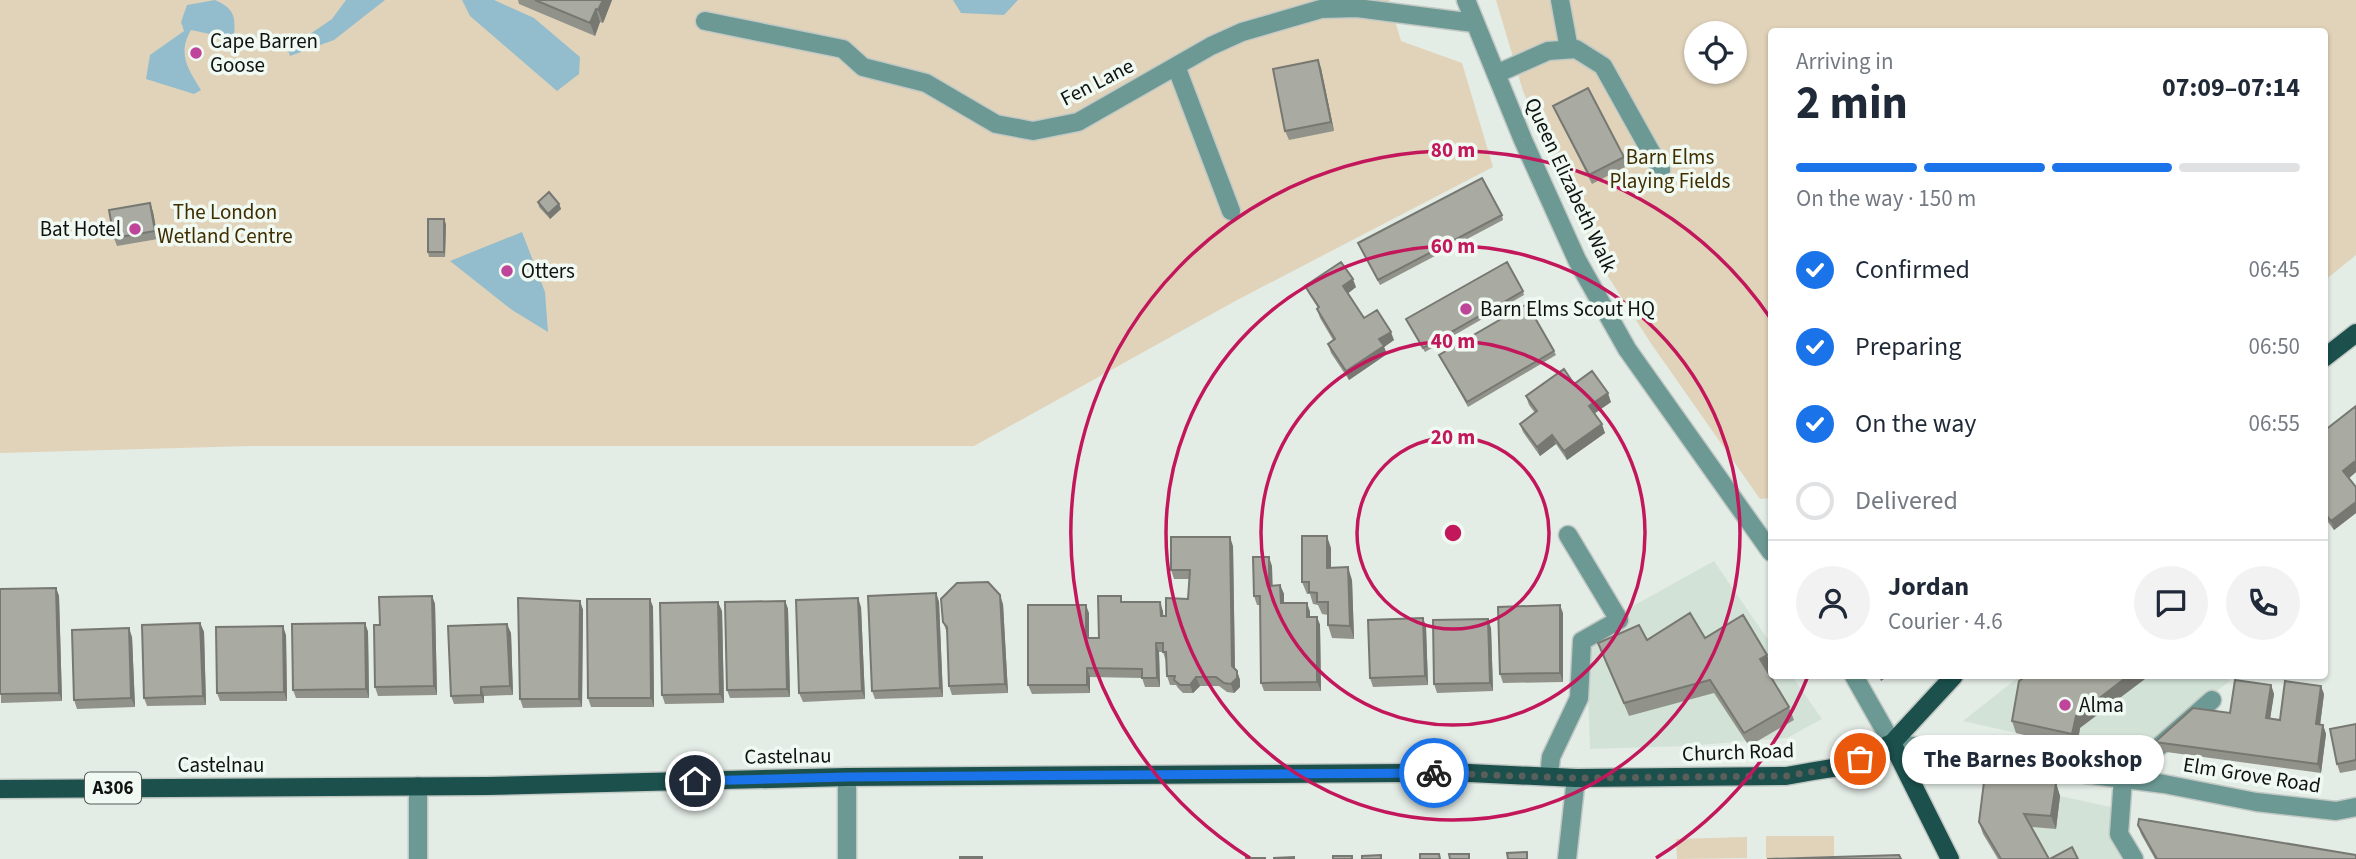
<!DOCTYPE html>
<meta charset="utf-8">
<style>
body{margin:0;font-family:"Source Sans 3",sans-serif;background:#f2f2f3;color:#1f2937;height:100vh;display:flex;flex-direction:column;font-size:26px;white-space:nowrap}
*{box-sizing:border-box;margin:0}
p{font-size:23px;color:#747a83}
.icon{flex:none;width:38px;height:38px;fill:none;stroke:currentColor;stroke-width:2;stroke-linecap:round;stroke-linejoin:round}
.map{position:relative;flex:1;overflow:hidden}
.sheet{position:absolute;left:1768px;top:28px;width:560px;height:651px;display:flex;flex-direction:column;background:#fff;border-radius:7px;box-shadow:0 2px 5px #0004}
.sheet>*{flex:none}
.buttons{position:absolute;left:1684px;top:21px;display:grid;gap:14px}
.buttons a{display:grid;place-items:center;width:63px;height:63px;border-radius:50%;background:#fff;box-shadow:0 2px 5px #0004;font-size:35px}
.pin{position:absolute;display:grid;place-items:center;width:60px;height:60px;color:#fff;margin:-30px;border:4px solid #fff;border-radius:50%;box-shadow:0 2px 7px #0007}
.courier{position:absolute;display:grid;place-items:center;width:70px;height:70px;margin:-35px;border:5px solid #1a73e8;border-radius:50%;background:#fff;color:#222;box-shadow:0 2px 9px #0007}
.bubble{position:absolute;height:49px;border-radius:24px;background:#fff;box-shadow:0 2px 5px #0004;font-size:23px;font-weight:700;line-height:49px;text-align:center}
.summary em{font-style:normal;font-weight:700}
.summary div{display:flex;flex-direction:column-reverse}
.summary{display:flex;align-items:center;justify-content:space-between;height:119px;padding:0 28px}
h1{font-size:46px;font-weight:700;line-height:52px}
.bar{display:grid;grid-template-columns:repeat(4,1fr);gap:10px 7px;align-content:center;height:84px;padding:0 28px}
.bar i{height:9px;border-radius:5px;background:#e0e1e3}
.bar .current{background:#1a73e8}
.bar p{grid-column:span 4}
.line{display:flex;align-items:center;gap:18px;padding:0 28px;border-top:2px solid #e0e1e3}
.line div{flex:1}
.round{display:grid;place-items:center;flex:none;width:74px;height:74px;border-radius:37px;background:#f2f2f3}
ol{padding:0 28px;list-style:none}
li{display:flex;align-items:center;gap:21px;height:77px}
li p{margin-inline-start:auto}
li .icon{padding:7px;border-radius:50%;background:#1a73e8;color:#fff;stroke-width:4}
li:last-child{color:#747a83}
li i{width:38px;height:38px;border:4px solid #e0e1e3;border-radius:50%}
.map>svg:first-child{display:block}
.built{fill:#d3e2d7}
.green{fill:#e0d3b9;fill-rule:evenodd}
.water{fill:#93bdcd}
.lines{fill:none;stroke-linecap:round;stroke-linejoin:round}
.minor-casing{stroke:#c2c9c4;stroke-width:21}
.major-casing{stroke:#c2c9c4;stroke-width:21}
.minor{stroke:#6c9994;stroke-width:18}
.major{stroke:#1b504c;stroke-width:18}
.wall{fill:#91938b}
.shaded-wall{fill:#767871}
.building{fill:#a9aba2;stroke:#767871;stroke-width:2}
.done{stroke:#5a5f5b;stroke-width:7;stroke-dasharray:0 12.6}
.route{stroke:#1a73e8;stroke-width:9}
.ring{fill:none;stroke:#c2185b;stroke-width:3.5}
.poi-dot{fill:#be4599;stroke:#f1f9f3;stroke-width:2.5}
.labels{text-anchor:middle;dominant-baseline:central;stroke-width:7;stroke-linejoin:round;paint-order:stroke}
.shield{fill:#f1f9f3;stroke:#545854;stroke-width:2}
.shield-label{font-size:19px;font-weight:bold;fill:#101310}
.poi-label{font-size:21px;fill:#101310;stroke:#f1f9f3;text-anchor:start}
.street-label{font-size:21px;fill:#101310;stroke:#f1f9f3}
.park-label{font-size:21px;fill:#412e00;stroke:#f1f9f3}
.centre{fill:#c2185b;stroke:#f1f9f3;stroke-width:3.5}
.ring-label{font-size:21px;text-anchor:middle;font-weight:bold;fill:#c2185b;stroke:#f1f9f3;stroke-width:7;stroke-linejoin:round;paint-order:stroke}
</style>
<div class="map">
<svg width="2356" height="859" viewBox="0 0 2356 859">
<rect width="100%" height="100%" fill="#e4ece6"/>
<path class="built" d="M1714,561L1771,644V676H1792L1822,719L1787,738L1686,746L1590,749L1586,632Z
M2020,676H2226L2230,681L2127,758L1963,721Z
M2060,796L2129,811V831L2144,859H1999Z"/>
<path class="green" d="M0,0H1389L1401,41L1462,63L1493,167L1239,299L974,446H250L0,453Z
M1496,0H2356V255L2324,281V32H1771V498L1760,499L1650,342L1602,267L1523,91ZM1696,33H1734V72H1696Z
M1766,836H1834V857L1766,858Z
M1747,837V858L1677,859L1676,839Z"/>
<path class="water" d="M215,0C233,8 236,15 234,35L229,38L191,30C177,54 188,69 201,90L194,94L146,79L150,55L184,31L181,22L187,5Z
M346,0H385L334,40L290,56L288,49L332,19Z
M462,0H494L534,18L580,57L579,74L557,91L470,16Z
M953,0H1018L1004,15L961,13Z
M522,232L545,292L548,332L512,310L450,261Z"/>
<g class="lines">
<g class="minor-casing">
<path id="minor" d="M1466,0L1523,140L1577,260L1627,349L1771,552
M1560,0L1569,49
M705,21L843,49L863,67L926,83L996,124L1033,131L1078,122L1211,46L1242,32L1321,9L1357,8L1474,23
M1176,66L1231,211
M1496,74L1548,51L1576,49L1603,66L1661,170
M1854,676L1892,743L1984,756L2085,774L2164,784L2256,802L2336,811L2356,807
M1549,776L1551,757L1579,698L1582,641L1619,620L1568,535
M847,777V859
M418,786V859
M1567,859L1576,778
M2134,859L2119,834L2123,778L2212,700"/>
</g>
<g class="major-casing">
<path id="major" d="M2324,358L2356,333
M1892,743L1950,859
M0,789L487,786L847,777L1404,773H1469L1576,778L1786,776L1814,771L1839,767L1892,743L1954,676"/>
</g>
<use href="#minor" class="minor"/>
<use href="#major" class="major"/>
</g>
<path class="wall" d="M518,0H612L603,23L600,22L595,36L519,4Z
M1321,68L1334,131L1289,140L1285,131Z
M1553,106L1624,157L1627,166L1592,184L1557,115Z
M538,202L559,204L561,209L550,219L539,207Z
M150,203L153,212L158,239L117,246L114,238Z
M1502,215L1503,220L1380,285L1358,243Z
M446,224L445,257H429L428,252Z
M1305,286L1356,287L1348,293L1364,318L1394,340L1384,347L1387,354L1349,380L1331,353L1328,344L1333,340L1320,318L1317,309L1318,308L1309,294Z
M1523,291L1524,295L1425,352L1406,319Z
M1554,351L1556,355L1468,407L1439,355Z
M1574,384L1611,402L1594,414L1605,433L1567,460L1556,444L1540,456L1523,432L1520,424L1535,413L1529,405L1526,396Z
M2356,406V472L2349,478L2356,487V513L2334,530L2324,517V431Z
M1233,546L1235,669L1237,671L1240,680V687L1234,693L1227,692L1219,686H1200L1193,693H1183L1178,688L1176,685H1170L1167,676L1166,661L1163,652H1159L1160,687H1145L1142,678L1090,677V693L1032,694L1028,685L1089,613V638H1099L1123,602L1163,611V616H1166L1188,599L1189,579H1174L1171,570Z
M1331,548V568L1352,580L1354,639L1332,638L1328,625V615L1322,614L1318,605L1313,604L1310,594H1307L1302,582Z
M1272,566V586L1280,585L1284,594V603H1307L1310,612V617H1317L1320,625L1321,691H1264L1261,683L1260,605H1257L1254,596Z
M56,588L59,596L62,701L1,703L0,589Z
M936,593L939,602L943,697L875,699L872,691Z
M432,596L435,604L437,695L378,696L375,687L380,625Z
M650,599L653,607L654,707H591L588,698Z
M580,601L583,610L582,707L523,708L520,699Z
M785,601L788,609L790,697L730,698L727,690Z
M1003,604L1008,693L952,695L949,686L947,633L943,622Z
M861,607L865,699L803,702L799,693Z
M722,611L724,703L665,704L662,695Z
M1563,613V682L1503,683L1500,674Z
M1423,618L1426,627L1428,685L1373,687L1370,678Z
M200,623L204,632L206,705L147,706L144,698Z
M365,623L368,632L369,698H296L293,690Z
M1491,628L1493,691L1437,693L1434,684Z
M511,633L513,695L484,696V703L454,704L451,696Z
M286,635L287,701H220L217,693Z
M132,637L135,707L77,709L74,700Z
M1705,638L1767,655L1771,668L1767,670L1789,707L1794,720L1749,746L1714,693L1629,716L1598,643Z
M2271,685L2274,694L2270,718L2280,720L2324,694L2320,725H2323L2326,734L2321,773L2159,751L2155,742L2230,713Z
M2012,721L2080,728L2077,747L2016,733Z
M2356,724V770L2340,773L2337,764Z
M2056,783L2060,796L2056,829L2031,827L2049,859H1998L1983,834L1979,822Z
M2138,825L2356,859H2155L2141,834Z"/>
<path class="shaded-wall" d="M603,0H612L603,23L598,10Z
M596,9L600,22L595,36L590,23Z
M1318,60L1321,68L1334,131L1331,122Z
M150,203L153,212L158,239L155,231Z
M559,204L561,209L550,219L548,214Z
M444,219L446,224L445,257L444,252Z
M1353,279L1356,287L1346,295L1343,286Z
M1391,332L1394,340L1384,347L1387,354L1349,380L1346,371L1379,339Z
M1608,393L1611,402L1592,415L1589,406Z
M1602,424L1605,433L1567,460L1564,451Z
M1552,435L1556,444L1540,456L1537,447Z
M2354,462L2356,467V472L2347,480L2343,471Z
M2356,502V513L2334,530L2331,521Z
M1327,536L1331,548V581L1327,568Z
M1230,537L1233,546L1235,675L1232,666Z
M1269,557L1272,566L1273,594L1269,586Z
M1348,567L1352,580L1354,639L1350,626Z
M1280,585L1284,594V612L1281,603Z
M56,588L59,596L62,701L59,693Z
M936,593L939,602L943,697L940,688Z
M1000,595L1003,604L1008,693L1005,684Z
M432,596L435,604L437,695L434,686Z
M858,598L861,607L865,699L862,691Z
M650,599L653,607L654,707L651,698Z
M580,601L583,610L582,707L579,699Z
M785,601L788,609L790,697L787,689Z
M718,602L722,611L724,703L720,694Z
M1160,602L1163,611L1164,625L1161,616Z
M1307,603L1310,612V626L1307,617Z
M1086,605L1089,613V647L1086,638Z
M1560,605L1563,613V682L1560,673Z
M1317,617L1320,625L1321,691L1317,682Z
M1423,618L1426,627L1428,685L1425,676Z
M1488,619L1491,628L1493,691L1490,683Z
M200,623L204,632L206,705L203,696Z
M365,623L368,632L369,698L366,689Z
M507,624L511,633L513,695L510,686Z
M283,626L286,635L287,701L284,692Z
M129,628L132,637L135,707L131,698Z
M1156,643L1159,652L1160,687L1157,678Z
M1767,655L1771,668L1764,672L1760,659Z
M1087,668L1090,677V693L1087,685Z
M1237,671L1240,680V687L1234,693L1231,684Z
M1879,676H1888L1881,681Z
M2128,676H2149L2080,728L2077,747L2072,734L2076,716Z
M1196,677L1200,686L1193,693L1190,685Z
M2271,685L2274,694L2269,726L2266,718Z
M2321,686L2324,694L2319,733L2316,724Z
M481,687L484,696V703L481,695Z
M2323,725L2326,734L2321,773L2318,764Z
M2056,783L2060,796L2056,829L2051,816Z"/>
<path class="building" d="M535,0H603L598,10L596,9L590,23Z
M1318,60L1331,122L1285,131L1273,69Z
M1588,88L1624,157L1589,175L1553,106Z
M1482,178L1502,215L1378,280L1358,243Z
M549,192L559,204L548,214L538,202Z
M150,203L155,231L114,238L109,210Z
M428,219H444V252H428Z
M1341,262L1353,279L1343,286L1364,318L1377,310L1391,332L1379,339L1384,346L1346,371L1328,344L1335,339L1317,309L1319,307L1305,286Z
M1507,262L1523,291L1423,348L1406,319Z
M1527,304L1554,351L1467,402L1439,355Z
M1564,369L1574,384L1592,371L1608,393L1589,406L1602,424L1564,451L1552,435L1537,447L1520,424L1537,411L1526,396Z
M2356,406V465L2354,462L2343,471L2356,487V502L2331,521L2324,512V431Z
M1302,536H1327V568L1348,567L1350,626L1328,625V602H1317V593L1309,592V582H1302Z
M1171,537H1230L1232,666L1237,671V678L1231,684L1224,683L1216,677H1196L1190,685H1180L1174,680L1175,676H1167L1166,652H1163V643H1156L1157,678H1142V669L1087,668V685H1028V605H1086V638H1099L1098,596H1121V602H1160L1161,616H1166V598L1188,599L1190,570H1171Z
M1253,557H1269V586L1280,585L1281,603H1307V617H1317V682L1261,683L1260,596H1254Z
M988,582L1000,595L1005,684L949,686L947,627L943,622L941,599L957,583Z
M56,588L59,693L0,694V589Z
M936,593L940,688L872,691L868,596Z
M432,596L434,686L375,687L374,625H380L379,597Z
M518,598L580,601L579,699H520Z
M858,598L862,691L799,693L796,600Z
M587,599H650L651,698H588Z
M785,601L787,689L727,690L725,602Z
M718,602L720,694L662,695L660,603Z
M1560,605V673L1500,674L1498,607Z
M1690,613L1705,638L1743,615L1767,655L1760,659L1789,707L1744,733L1710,680L1624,703L1598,643L1639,625L1647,640Z
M1423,618L1425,676L1370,678L1368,620Z
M1488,619L1490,683L1434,684L1433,620Z
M200,623L203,696L144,698L142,625Z
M365,623L366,689L293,690L292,624Z
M507,624L510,686L481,687V695L451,696L448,626Z
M283,626L284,692L217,693L216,627Z
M129,628L131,698L74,700L72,630Z
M2026,676H2128L2076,716L2072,734L2012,721L2019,681Z
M2235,680L2271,685L2266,718L2280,720L2285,681L2321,686L2316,724L2323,725L2318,764L2155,742L2193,708L2230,713Z
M2356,724V760L2337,764L2330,729Z
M1985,774L2056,783L2051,816L2024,814L2049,859H2001L1979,822Z
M2139,819L2356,855V859H2157L2138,825Z
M2072,847L2078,859H2050Z
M1527,852V859H1508L1507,853Z
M1420,854H1439L1440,859H1420Z
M1449,854H1469V859H1450Z
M1381,855V859H1362V856Z
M1899,855L1901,859H1767Z
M1333,856H1352V859H1333Z
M960,857H982V859H960Z
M1294,857V859H1274V858Z
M1246,858H1265V859H1246Z"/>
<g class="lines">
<path class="done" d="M1434,773L1576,778L1786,776L1839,767L1860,759"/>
<path class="route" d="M695,781L847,777L1434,773"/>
</g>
<g class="ring">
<circle cx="1453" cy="533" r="96"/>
<circle cx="1453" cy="533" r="192"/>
<circle cx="1453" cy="533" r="287"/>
<path d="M1808 676A383 383 0 0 1 1656 858M1250 858A383 383 0 1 1 1771 319"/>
</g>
<g class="poi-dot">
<circle cx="196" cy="53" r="7"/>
<circle cx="135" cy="229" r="7"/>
<circle cx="507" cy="271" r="7"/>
<circle cx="1466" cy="309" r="7"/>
<circle cx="2065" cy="705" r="7"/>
</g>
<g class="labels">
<rect class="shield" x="85" y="772.5" width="56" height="31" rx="5"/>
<g class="shield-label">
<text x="113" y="788">A306</text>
</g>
<g class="poi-label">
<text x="210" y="41">Cape Barren<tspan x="210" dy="24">Goose</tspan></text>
<text x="121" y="229" text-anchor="end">Bat Hotel</text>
<text x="521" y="271">Otters</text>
<text x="1480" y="309">Barn Elms Scout HQ</text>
<text x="2079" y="705">Alma</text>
</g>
<g class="street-label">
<text transform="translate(1097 82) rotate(-27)">Fen Lane</text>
<text transform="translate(1571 185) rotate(65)">Queen Elizabeth Walk</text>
<text transform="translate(1738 752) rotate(-2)">Church Road</text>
<text transform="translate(788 756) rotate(-1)">Castelnau</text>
<text x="221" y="765">Castelnau</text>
<text transform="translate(2252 775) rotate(9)">Elm Grove Road</text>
</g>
<g class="park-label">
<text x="1670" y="157">Barn Elms<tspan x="1670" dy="24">Playing Fields</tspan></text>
<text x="225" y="212">The London<tspan x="225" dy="24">Wetland Centre</tspan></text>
</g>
</g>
<circle cx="1453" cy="533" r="10" class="centre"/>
<g class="ring-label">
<text x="1453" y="157">80 m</text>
<text x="1453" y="253">60 m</text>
<text x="1453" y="348">40 m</text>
<text x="1453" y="444">20 m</text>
</g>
</svg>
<div class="buttons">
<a><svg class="icon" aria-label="locate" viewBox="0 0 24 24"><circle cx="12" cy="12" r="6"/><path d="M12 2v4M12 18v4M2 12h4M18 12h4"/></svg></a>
</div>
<div class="pin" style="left:1860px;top:759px;background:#ea580c"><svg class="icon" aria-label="bag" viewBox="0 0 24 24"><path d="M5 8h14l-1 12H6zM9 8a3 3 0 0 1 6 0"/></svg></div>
<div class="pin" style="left:695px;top:781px;background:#1f2937"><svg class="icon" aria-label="home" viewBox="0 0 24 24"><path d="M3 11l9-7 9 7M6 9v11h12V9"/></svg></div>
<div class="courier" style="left:1434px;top:773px"><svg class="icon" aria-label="bike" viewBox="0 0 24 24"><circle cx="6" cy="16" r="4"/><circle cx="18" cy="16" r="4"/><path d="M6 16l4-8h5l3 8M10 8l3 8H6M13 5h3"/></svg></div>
<div class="bubble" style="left:1902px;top:735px;width:262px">The Barnes Bookshop</div>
<section class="sheet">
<div class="summary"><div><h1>2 min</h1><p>Arriving in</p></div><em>07:09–07:14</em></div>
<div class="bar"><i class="current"></i><i class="current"></i><i class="current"></i><i></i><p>On the way · 150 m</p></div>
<ol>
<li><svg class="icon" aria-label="check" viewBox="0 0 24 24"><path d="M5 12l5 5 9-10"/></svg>Confirmed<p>06:45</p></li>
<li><svg class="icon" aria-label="check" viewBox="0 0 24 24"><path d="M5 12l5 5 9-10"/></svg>Preparing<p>06:50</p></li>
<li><svg class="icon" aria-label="check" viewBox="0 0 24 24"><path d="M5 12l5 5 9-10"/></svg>On the way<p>06:55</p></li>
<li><i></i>Delivered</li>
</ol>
<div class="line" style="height:126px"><a class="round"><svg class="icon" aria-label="person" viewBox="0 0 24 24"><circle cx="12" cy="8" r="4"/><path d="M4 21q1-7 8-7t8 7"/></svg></a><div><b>Jordan</b><p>Courier · 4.6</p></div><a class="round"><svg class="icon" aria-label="chat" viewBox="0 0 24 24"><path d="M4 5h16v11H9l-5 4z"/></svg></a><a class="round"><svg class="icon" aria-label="phone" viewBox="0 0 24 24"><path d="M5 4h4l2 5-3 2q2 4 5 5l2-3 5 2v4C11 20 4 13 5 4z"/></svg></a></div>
</section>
</div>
